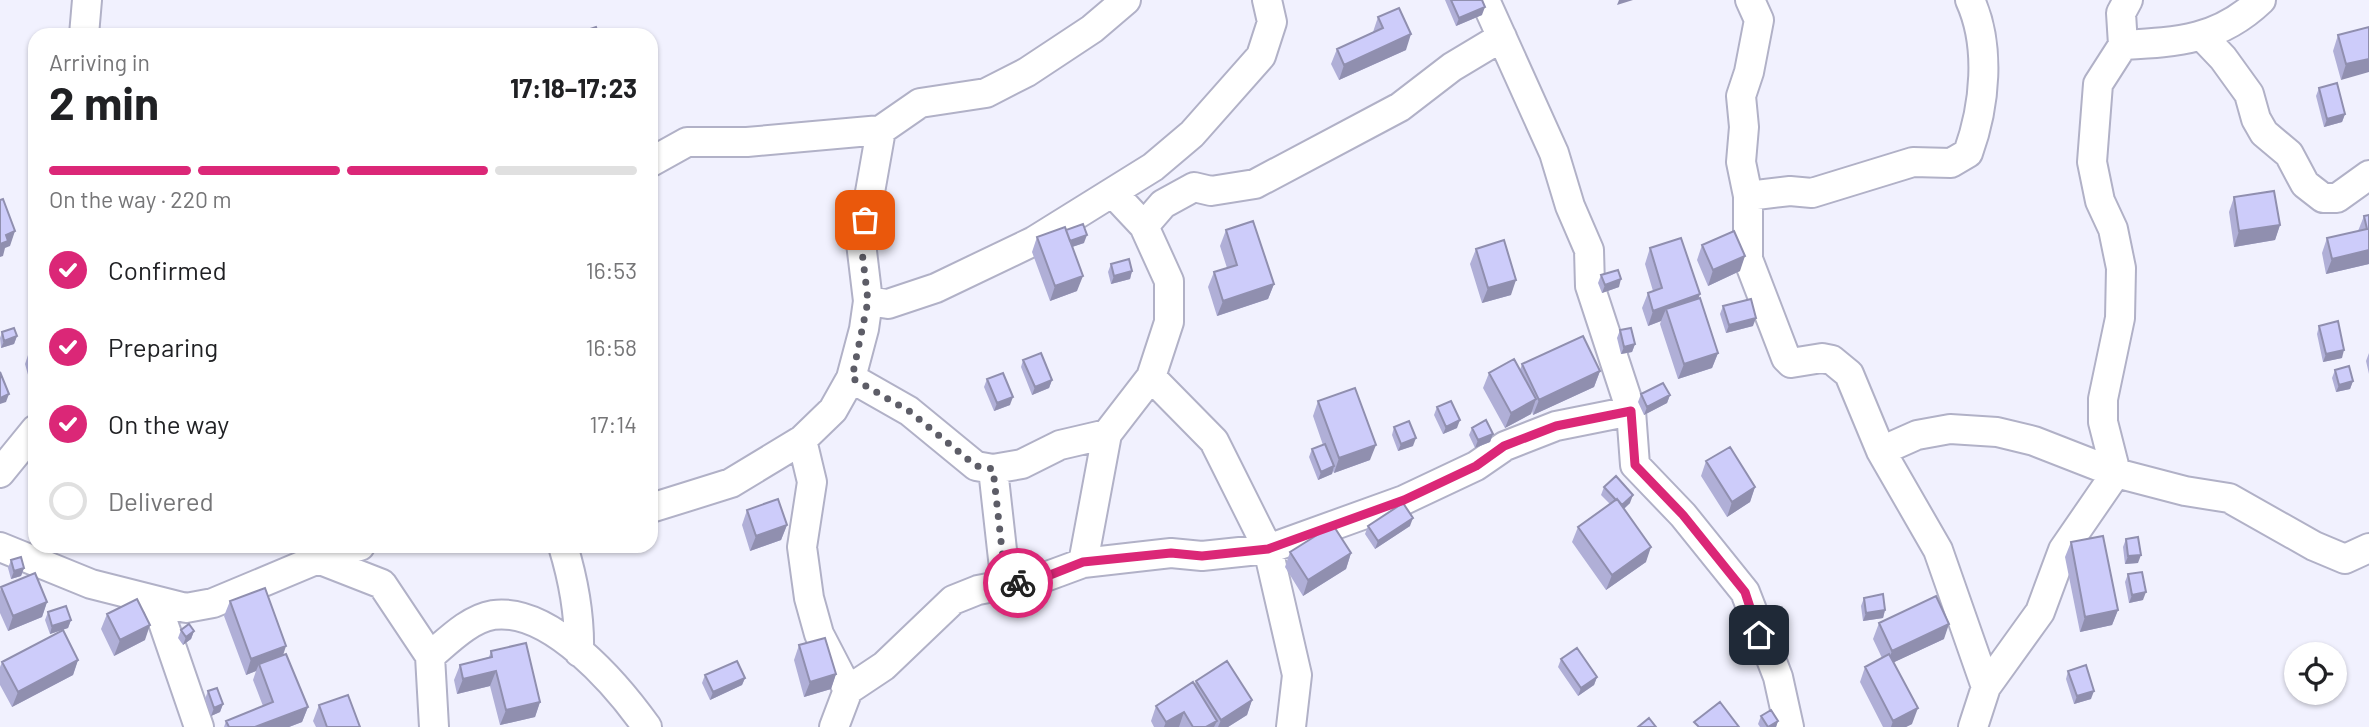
<!DOCTYPE html>
<meta charset="utf-8">
<style>
body{margin:0;font-family:Barlow,sans-serif;background:#f6f6f6;color:#202124;height:100vh;display:flex;flex-direction:column;font-size:26px;white-space:nowrap}
*{box-sizing:border-box;margin:0}
p{font-size:23px;color:#757577}
.icon{flex:none;width:38px;height:38px;fill:none;stroke:currentColor;stroke-width:2;stroke-linecap:round;stroke-linejoin:round}
.map{position:relative;flex:1;overflow:hidden}
.side{position:absolute;left:28px;top:28px;width:630px;height:525px;display:flex;flex-direction:column;background:#fff;border-radius:21px;box-shadow:0 2px 5px #0004}
.side>*{flex:none}
.controls{position:absolute;left:2284px;top:642px;display:grid;gap:14px}
.controls a{display:grid;place-items:center;width:63px;height:63px;border-radius:50%;background:#fff;box-shadow:0 2px 5px #0004;font-size:35px}
.pin{position:absolute;display:grid;place-items:center;width:60px;height:60px;color:#fff;margin:-30px;border-radius:14px;box-shadow:0 4px 10px #0006}
.courier{position:absolute;display:grid;place-items:center;width:70px;height:70px;margin:-35px;border:5px solid #db2777;border-radius:50%;background:#fff;color:#222;box-shadow:0 2px 9px #0007}
.summary em{font-style:normal;font-weight:700}
.summary div{display:flex;flex-direction:column-reverse}
.summary{display:flex;align-items:center;justify-content:space-between;height:119px;padding:0 21px}
h1{font-size:46px;font-weight:700;line-height:52px}
.bar{display:grid;grid-template-columns:repeat(4,1fr);gap:10px 7px;align-content:center;height:84px;padding:0 21px}
.bar i{height:9px;border-radius:5px;background:#e0e0e0}
.bar .on{background:#db2777}
.bar p{grid-column:span 4}
ol{padding:0 21px;list-style:none}
li{display:flex;align-items:center;gap:21px;height:77px}
li p{margin-inline-start:auto}
li .icon{padding:7px;border-radius:50%;background:#db2777;color:#fff;stroke-width:4}
li:last-child{color:#757577}
li i{width:38px;height:38px;border:4px solid #e0e0e0;border-radius:50%}
.map>svg:first-child{display:block}
.lines{fill:none;stroke-linecap:round;stroke-linejoin:round}
.minor-casing{stroke:#b1b1c7;stroke-width:32}
.minor{stroke:#fff;stroke-width:28}
.wall{fill:#b0afd7}
.shaded-wall{fill:#908faf}
.building{fill:#cdccfa;stroke:#908faf;stroke-width:2}
.done{stroke:#5d5d67;stroke-width:7;stroke-dasharray:0 12.6}
.route{stroke:#db2777;stroke-width:9}
</style>
<div class="map">
<svg width="2369" height="727" viewBox="0 0 2369 727">
<rect width="100%" height="100%" fill="#f1f1fe"/>
<g class="lines">
<g class="minor-casing">
<path id="minor" d="M1485,0L1554,153L1570,206L1589,250L1590,286L1631,411L1635,465L1683,515L1745,592L1778,677L1789,727
M1750,0L1759,20L1749,72L1741,96L1744,127L1741,162L1748,196V259L1786,358L1791,363L1822,358L1832,360L1849,374L1881,451L1938,550L1986,687
M84,35L87,0
M2202,36L2223,58L2249,94L2256,119L2264,133L2289,154L2305,184L2323,198H2337L2369,175
M2123,45C2179,42 2219,40 2261,0
M651,162L687,142H747L881,130L920,103L986,93L1027,72L1092,29L1126,0
M1748,196L1790,191L1812,193L1913,162L1951,163L1968,153C1985,106 1991,46 1970,0
M1144,226L1163,204L1194,187L1211,191L1255,184L1400,107L1452,67L1502,37
M868,301L888,304L936,288L1034,241L1153,167L1192,134L1261,56L1272,22L1267,0
M1151,377L1214,441L1268,549L1297,675L1291,727
M851,378L909,411L976,466L993,469L1022,464L1060,445L1107,434L1151,377L1169,322V281L1144,226L1113,193
M802,440L812,482L802,547L809,598L819,634L848,690
M1881,451L1917,435L1950,429L1997,432L2034,441L2116,473L2185,491L2229,498L2314,546L2345,559L2369,548
M993,469L1006,586
M0,473L35,430
M651,508L731,483L802,440L833,410L851,378L864,329L868,301L861,243L881,130
M563,546C574,582 580,615 579,652
M0,547L91,584L186,608L213,603L318,559L360,546
M318,559L382,584L430,656L434,727
M1083,563L1107,434
M156,602L199,727
M430,656C448,641 469,619 493,615C551,607 617,685 647,727
M834,727L848,690L884,666L953,600L978,590L1045,577L1083,563L1171,553L1202,556L1268,549L1404,500L1476,466L1505,446L1556,426L1631,411
M1973,727L1986,687L2040,612L2063,550L2116,473L2103,422V399L2120,318L2121,268L2113,229L2100,201L2092,162L2098,84L2123,45L2121,13L2128,0"/>
</g>
<use href="#minor" class="minor"/>
</g>
<path class="wall" d="M1445,0H1482V15L1456,26Z
M1378,17L1406,50L1339,80L1331,64L1337,49L1373,32Z
M2369,27L2341,80L2333,51L2338,35Z
M2319,88L2345,114L2342,122L2324,127L2316,96Z
M2234,197L2280,225L2275,240L2234,247L2229,212Z
M2369,215V264L2326,274L2322,253L2327,238L2358,231L2364,216Z
M1066,230L1084,243L1072,247L1077,291L1050,301L1032,252L1037,237Z
M1226,230L1274,284L1268,299L1217,316L1208,287L1214,272L1227,268L1220,246Z
M1702,245L1740,271L1708,286L1697,260Z
M1650,248L1698,298L1718,353L1712,368L1678,379L1660,324L1661,321L1648,326L1642,308L1648,293L1653,291L1645,264Z
M1476,249L1511,295L1482,303L1470,264Z
M1111,264L1132,271L1130,279L1111,284L1108,272Z
M1601,275L1619,287L1602,293L1598,283Z
M1723,306L1753,326L1726,333L1720,314Z
M2319,326L2342,358L2323,362L2317,334Z
M1620,330L1635,344L1632,352L1621,354L1617,338Z
M2,332L17,336L14,344L1,348L0,338Z
M35,348V393H33L25,364L30,349Z
M2369,353V374L2366,361Z
M1023,360L1052,380L1049,388L1032,395L1021,367Z
M1522,364L1600,371L1594,387L1533,415L1532,411L1531,414L1505,428L1483,388L1489,373L1520,370Z
M2335,370L2353,381L2350,389L2336,392L2332,378Z
M987,379L1010,405L994,411L984,387Z
M1641,394L1670,395L1667,403L1644,415L1638,402Z
M1318,401L1370,460L1334,473L1333,471L1332,474L1318,480L1309,457L1312,449L1323,445L1313,416Z
M1437,407L1457,428L1443,434L1434,415Z
M1394,427L1413,446L1398,451L1392,435Z
M1472,428L1493,434L1490,442L1475,448L1469,435Z
M1706,461L1755,487L1750,502L1727,517L1701,476Z
M1604,487L1630,503L1624,509L1646,562L1606,590L1572,542L1578,527L1610,504L1601,495Z
M747,510L787,525L781,540L750,551L742,525Z
M1368,526H1410L1375,549L1365,534Z
M2126,539L2138,563L2125,564L2123,547Z
M2071,542L2118,610L2112,625L2080,632L2065,557Z
M1290,552L1351,553L1346,569L1303,596L1285,567Z
M11,560L24,568L21,576L11,579L8,568Z
M2128,574L2143,600L2129,603L2125,582Z
M1,587L47,602L42,617L8,631L0,613V591Z
M1864,598L1885,610L1883,618L1863,621L1861,606Z
M230,601L283,655L308,707L302,722L289,727H224L226,721L263,706L253,680L256,671L246,675L224,616Z
M48,612L71,620L68,628L50,634L45,620Z
M107,614L145,640L114,656L101,629Z
M1879,623L1944,639L1894,662L1912,724L1906,727H1883L1860,682L1865,667L1882,658L1873,639Z
M181,630L194,631L191,639L183,645L178,638Z
M799,645L836,674L831,689L804,697L794,660Z
M491,651L540,702L535,717L500,725L490,686L457,694L454,680L460,665L489,657Z
M1561,659L1597,677L1594,685L1578,696L1558,667Z
M78,660L73,675L12,707L0,685V667L2,662Z
M2068,671L2091,699L2074,704L2066,679Z
M705,675L745,678L742,685L710,700L702,683Z
M1196,681L1252,700L1247,715L1228,727H1154L1151,721L1156,706L1195,684Z
M208,691L223,704L220,712L211,716L205,699Z
M319,705L360,727H316L313,721Z
M1761,716L1778,721L1776,727H1760L1758,724Z"/>
<path class="shaded-wall" d="M1619,0H1633L1617,5Z
M1485,7L1482,15L1456,26L1459,18Z
M1411,34L1406,50L1339,80L1344,65Z
M2369,59V72L2341,80L2346,64Z
M2345,114L2342,122L2324,127L2327,119Z
M2280,225L2275,240L2234,247L2239,231Z
M15,231L10,246L5,248L3,256L0,257V244L6,235Z
M1087,235L1084,243L1066,249L1069,241Z
M2369,250V264L2326,274L2332,259Z
M1745,256L1740,271L1708,286L1713,270Z
M1132,271L1130,279L1111,284L1114,276Z
M1083,276L1077,291L1050,301L1055,286Z
M1621,279L1619,287L1602,293L1605,285Z
M1516,280L1511,295L1482,303L1488,288Z
M1274,284L1268,299L1217,316L1223,301Z
M1700,294L1695,309H1666L1661,321L1648,326L1653,311Z
M1756,318L1753,326L1726,333L1729,325Z
M17,336L14,344L1,348L4,341Z
M1635,344L1632,352L1621,354L1624,347Z
M2344,350L2342,358L2323,362L2326,354Z
M1718,353L1712,368L1678,379L1684,364Z
M1600,371L1594,387L1533,415L1539,400Z
M1052,380L1049,388L1032,395L1035,387Z
M2353,381L2350,389L2336,392L2339,385Z
M9,394L6,402L0,404V398Z
M1670,395L1667,403L1644,415L1647,407Z
M1013,397L1010,405L994,411L997,403Z
M1536,399L1531,414L1505,428L1511,413Z
M1460,420L1457,428L1443,434L1446,427Z
M1493,434L1490,442L1475,448L1478,440Z
M1416,438L1413,446L1398,451L1401,444Z
M1376,445L1370,460L1334,473L1339,458Z
M1334,466L1332,474L1318,480L1321,472Z
M1755,487L1750,502L1727,517L1732,502Z
M1633,495L1630,503L1618,514L1621,506Z
M1413,518L1410,526L1375,549L1378,541Z
M787,525L781,540L750,551L756,536Z
M1651,547L1646,562L1606,590L1612,575Z
M1351,553L1346,569L1303,596L1308,580Z
M2141,555L2138,563L2125,564L2128,556Z
M24,568L21,576L11,579L14,571Z
M2146,592L2143,600L2129,603L2132,595Z
M47,602L42,617L8,631L13,616Z
M1885,610L1883,618L1863,621L1866,613Z
M2118,610L2112,625L2080,632L2085,617Z
M71,620L68,628L50,634L52,626Z
M1949,624L1944,639L1886,666L1892,651Z
M150,625L145,640L114,656L120,640Z
M194,631L191,639L183,645L186,637Z
M286,646L281,662L259,664L256,671L246,675L251,659Z
M78,660L73,675L12,707L18,692Z
M496,671L490,686L457,694L463,679Z
M836,674L831,689L804,697L810,682Z
M1597,677L1594,685L1578,696L1581,688Z
M745,678L742,685L710,700L713,692Z
M2094,691L2091,699L2074,704L2077,696Z
M1252,700L1247,715L1228,727H1218L1221,720Z
M540,702L535,717L500,725L506,710Z
M223,704L220,712L211,716L214,708Z
M308,707L302,722L289,727H255Z
M1918,708L1912,724L1906,727H1891L1893,721Z
M1184,712L1179,727H1164L1166,722Z
M1217,721L1214,727H1206Z
M1778,721L1776,727H1769Z"/>
<path class="building" d="M1451,0H1482L1485,7L1459,18Z
M1399,8L1411,34L1344,65L1337,49L1383,28L1378,17Z
M596,27L599,35H579L578,33Z
M2369,27V59L2346,64L2338,35Z
M2337,83L2345,114L2327,119L2319,88Z
M2274,191L2280,225L2239,231L2234,197Z
M3,199L15,231L6,235L8,241L0,244V200Z
M2369,215V250L2332,259L2327,238L2367,229L2364,216Z
M1253,221L1274,284L1223,301L1214,272L1237,265L1226,230Z
M1083,224L1087,235L1070,241L1066,230Z
M1065,227L1083,276L1055,286L1037,237Z
M1734,231L1745,256L1713,270L1702,245Z
M1681,238L1700,294L1653,311L1648,293L1662,288L1650,248Z
M1504,240L1516,280L1488,288L1476,249Z
M1129,259L1132,271L1114,276L1111,264Z
M1618,270L1621,279L1605,285L1601,275Z
M1700,298L1718,353L1684,364L1666,309Z
M1751,299L1756,318L1729,325L1723,306Z
M2338,321L2344,350L2326,354L2319,326Z
M14,328L17,336L4,341L2,332Z
M1631,328L1635,344L1624,347L1620,330Z
M1583,336L1600,371L1539,400L1522,364Z
M35,348V365L30,349Z
M1041,353L1052,380L1035,387L1023,360Z
M1514,359L1536,399L1511,413L1489,373Z
M2349,366L2353,381L2339,385L2335,370Z
M0,372L9,394L0,398Z
M1003,373L1013,397L997,403L987,379Z
M1663,383L1670,395L1647,407L1641,394Z
M1355,388L1376,445L1339,458L1318,401Z
M1451,401L1460,420L1446,427L1437,407Z
M1486,420L1493,434L1478,440L1472,428Z
M1409,421L1416,438L1401,444L1394,427Z
M1325,444L1334,466L1321,472L1312,449Z
M1730,447L1755,487L1732,502L1706,461Z
M1616,476L1633,495L1622,505L1617,499L1616,500L1604,487Z
M778,499L787,525L756,536L747,510Z
M1617,499L1651,547L1612,575L1578,527Z
M1403,503L1413,518L1378,541L1368,526Z
M1333,525L1351,553L1308,580L1290,552Z
M2103,536L2118,610L2085,617L2071,542Z
M2138,537L2141,555L2128,556L2126,539Z
M21,557L24,568L14,571L11,560Z
M2142,572L2146,592L2132,595L2128,574Z
M35,573L47,602L13,616L1,587Z
M265,588L286,646L251,659L230,601Z
M1883,594L1885,610L1866,613L1864,598Z
M1936,596L1949,624L1892,651L1879,623Z
M137,599L150,625L120,640L107,614Z
M66,606L71,620L52,626L48,612Z
M189,624L194,631L186,637L181,630Z
M63,630L78,660L18,692L2,662Z
M825,638L836,674L810,682L799,645Z
M526,643L540,702L506,710L496,671L463,679L460,665L492,657L491,651Z
M1577,648L1597,677L1581,688L1561,659Z
M286,654L308,707L255,727H229L226,721L273,702L259,664Z
M1889,654L1918,708L1893,721L1865,667Z
M737,661L745,678L713,692L705,675Z
M1227,661L1252,700L1221,720L1196,681Z
M2086,665L2094,691L2077,696L2068,671Z
M1193,682L1217,721L1206,727H1193L1184,712L1166,722L1156,706Z
M217,688L223,704L214,708L208,691Z
M348,695L360,727H327L319,705Z
M1720,702L1739,727H1699L1694,722Z
M1771,710L1778,721L1768,727L1761,716Z
M1649,718L1656,727H1638Z"/>
<g class="lines">
<path class="done" d="M865,220L861,243L868,301L852,378L909,411L976,466L993,469L1006,586L1018,583"/>
<path class="route" d="M1018,583L1045,577L1083,562L1171,553L1202,556L1268,549L1404,500L1476,466L1504,446L1556,426L1631,411L1635,465L1683,515L1745,592L1759,635"/>
</g>
</svg>
<div class="controls">
<a><svg class="icon" aria-label="locate" viewBox="0 0 24 24"><circle cx="12" cy="12" r="6"/><path d="M12 2v4M12 18v4M2 12h4M18 12h4"/></svg></a>
</div>
<div class="pin" style="left:865px;top:220px;background:#ea580c"><svg class="icon" aria-label="bag" viewBox="0 0 24 24"><path d="M5 8h14l-1 12H6zM9 8a3 3 0 0 1 6 0"/></svg></div>
<div class="pin" style="left:1759px;top:635px;background:#1f2937"><svg class="icon" aria-label="home" viewBox="0 0 24 24"><path d="M3 11l9-7 9 7M6 9v11h12V9"/></svg></div>
<div class="courier" style="left:1018px;top:583px"><svg class="icon" aria-label="bike" viewBox="0 0 24 24"><circle cx="6" cy="16" r="4"/><circle cx="18" cy="16" r="4"/><path d="M6 16l4-8h5l3 8M10 8l3 8H6M13 5h3"/></svg></div>
<section class="side">
<div class="summary"><div><h1>2 min</h1><p>Arriving in</p></div><em>17:18–17:23</em></div>
<div class="bar"><i class="on"></i><i class="on"></i><i class="on"></i><i></i><p>On the way · 220 m</p></div>
<ol>
<li><svg class="icon" aria-label="check" viewBox="0 0 24 24"><path d="M5 12l5 5 9-10"/></svg>Confirmed<p>16:53</p></li>
<li><svg class="icon" aria-label="check" viewBox="0 0 24 24"><path d="M5 12l5 5 9-10"/></svg>Preparing<p>16:58</p></li>
<li><svg class="icon" aria-label="check" viewBox="0 0 24 24"><path d="M5 12l5 5 9-10"/></svg>On the way<p>17:14</p></li>
<li><i></i>Delivered</li>
</ol>
</section>
</div>
